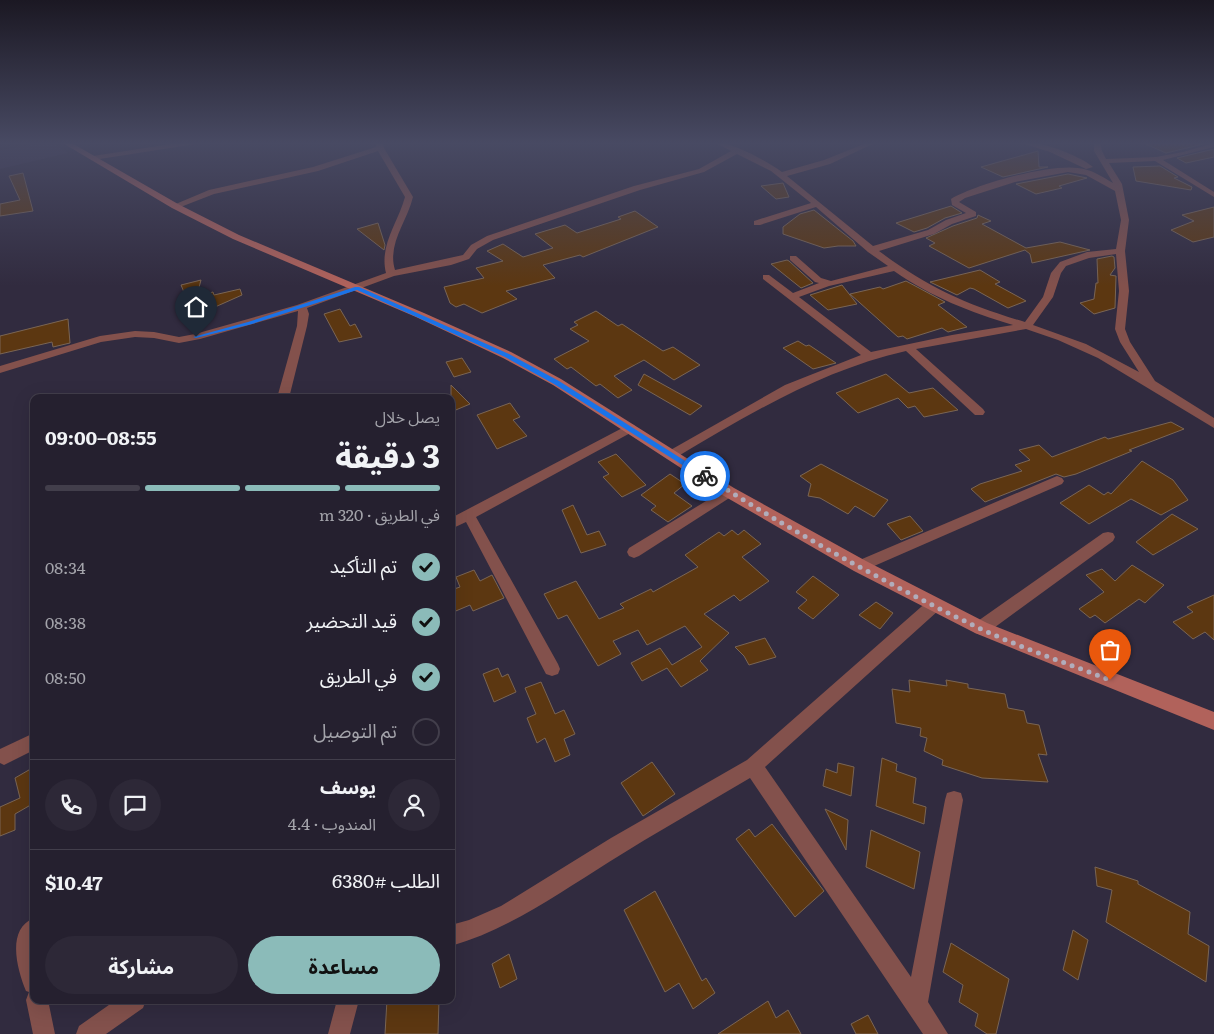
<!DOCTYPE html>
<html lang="ar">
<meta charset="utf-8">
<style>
body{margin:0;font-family:Literata,"Noto Sans Arabic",serif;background:#2d2837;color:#f1f3f6;direction:rtl;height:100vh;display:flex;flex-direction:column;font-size:19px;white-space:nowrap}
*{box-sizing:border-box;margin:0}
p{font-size:16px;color:#a3a3aa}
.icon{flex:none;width:28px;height:28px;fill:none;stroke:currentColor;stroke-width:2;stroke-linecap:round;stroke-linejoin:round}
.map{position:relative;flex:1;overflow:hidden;direction:ltr}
.drawer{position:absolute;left:30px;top:394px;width:425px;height:610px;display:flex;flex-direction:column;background:#25202f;border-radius:10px;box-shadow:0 5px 20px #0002,0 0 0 1px #423e4b;direction:rtl}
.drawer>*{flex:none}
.pin{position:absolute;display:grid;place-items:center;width:42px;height:42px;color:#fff;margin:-51px -21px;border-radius:50% 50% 50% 0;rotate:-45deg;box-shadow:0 0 5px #0007}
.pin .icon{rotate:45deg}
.courier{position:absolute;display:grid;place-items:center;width:50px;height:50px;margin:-25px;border:4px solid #1a73e8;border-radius:50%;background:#fff;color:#222;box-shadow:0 1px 6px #0007}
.headline em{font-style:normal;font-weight:700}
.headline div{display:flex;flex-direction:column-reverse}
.headline{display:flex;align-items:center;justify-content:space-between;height:85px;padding:0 15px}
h1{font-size:32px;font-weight:700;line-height:38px}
.bar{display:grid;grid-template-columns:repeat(4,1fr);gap:8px 5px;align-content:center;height:60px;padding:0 15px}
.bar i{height:6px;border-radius:4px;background:#423e4b}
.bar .current{background:#8bbbb9}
.bar p{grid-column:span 4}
.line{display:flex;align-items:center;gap:12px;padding:0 15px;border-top:1px solid #423e4b}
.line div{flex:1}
.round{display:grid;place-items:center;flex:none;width:52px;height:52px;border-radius:26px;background:#2d2837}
ol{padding:0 15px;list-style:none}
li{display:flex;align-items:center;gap:15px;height:55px}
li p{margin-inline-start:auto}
li .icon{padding:5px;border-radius:50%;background:#8bbbb9;color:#111;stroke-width:4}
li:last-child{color:#a3a3aa}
li i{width:28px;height:28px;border:2px solid #423e4b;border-radius:50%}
.primary-button{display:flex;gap:10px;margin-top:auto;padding:10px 15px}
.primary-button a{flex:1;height:58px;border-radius:30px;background:#8bbbb9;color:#111;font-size:20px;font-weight:700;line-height:58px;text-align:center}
.primary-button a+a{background:#2d2837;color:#f1f3f6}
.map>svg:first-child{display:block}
.built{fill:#3a324c}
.building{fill:#5c3711;stroke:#7a6554}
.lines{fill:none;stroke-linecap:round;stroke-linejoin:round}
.street{fill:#83514c;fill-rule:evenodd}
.secondary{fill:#b1625b;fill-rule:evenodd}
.route{fill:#1a73e8}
.done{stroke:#b1adbb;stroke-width:5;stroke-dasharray:0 9}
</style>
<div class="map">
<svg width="1214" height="1034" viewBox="0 0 1214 1034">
<rect width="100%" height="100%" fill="#312b3f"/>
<path class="built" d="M51,142L68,153L0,169V150Z"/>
<path class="building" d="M1141,142H1212L1166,153Z
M1214,149V157L1186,163L1177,158Z
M1038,151L1039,167H1048L1003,177L981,167Z
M1160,166L1178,177L1174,178L1192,187L1191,190L1136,181L1133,167Z
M23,173L33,211L0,216V204L20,200L9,176Z
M1068,174L1087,178L1059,186L1062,188L1036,194L1016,184Z
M783,183L789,197L776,199L761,186Z
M951,206L962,213L945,218L927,228L914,232L896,223Z
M1214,207V237L1193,242L1171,230L1194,221L1182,215Z
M814,210L853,241L856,246H838L824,248L783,234V227L800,214Z
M635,211L658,227L583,257L580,255L543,265L555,278L506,291L517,299L482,313L464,304L456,307L450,303L444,287L484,278L476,268L503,261L487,251L503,244L523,257L553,248L535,234L565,225L577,233L621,219L618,217Z
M978,215L991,221L982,224L1026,248L1060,242L1090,250L1032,263L1030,254L1025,250L969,268L929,246L935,243L926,238L953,226L977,218Z
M378,223L385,245L384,250L357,229Z
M1112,256L1114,257L1115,268L1110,275L1116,276L1115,308L1094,314L1080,303L1094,299L1096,283H1098L1097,259Z
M787,260L789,261L813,283L801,288L771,264Z
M980,270L1000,282L995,284L1026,301L1008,308L974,289L970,288L957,295L930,282Z
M201,280L197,295L186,297L181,285Z
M906,281L945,302L938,305L967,327L948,332L942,328L907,339L903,336L898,337L850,294L880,287L883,289Z
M842,285L857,304L828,310L810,295Z
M240,289L242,295L206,311L198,296L213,292L214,295Z
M340,309L350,326L355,324L362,337L339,342L324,314Z
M596,311L618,326L622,324L663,351L673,347L700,365L674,380L644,360L614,376L632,390L618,398L600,384L596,386L571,367L567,369L554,359L589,341L570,329L578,325L574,322Z
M68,319L70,343L53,347L52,342L0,354V336Z
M798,341L806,346L809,345L836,363L813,369L783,348Z
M462,358L471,372L454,377L446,362Z
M644,374L702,406L690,415L638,385Z
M886,374L909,393L933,388L958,410L924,417L915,406L908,408L898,398L858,413L836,393Z
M451,385L470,404L451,412Z
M510,403L520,417L513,420L527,436L497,449L477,415Z
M1171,422L1184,429L1129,450L1132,451L1076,474L1064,477L1056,474L985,502L971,489L980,484L1022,471L1015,465L1030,460L1019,450L1039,445L1052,457L1105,437L1108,439Z
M616,454L646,485L622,497L603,477L609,474L598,462Z
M1142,461L1173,480L1188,500L1161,515L1131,499L1089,524L1060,503L1089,485L1104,495L1108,492L1111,494Z
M821,464L888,500L874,517L855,506L848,514L820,498L808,496L811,484L800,476Z
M670,474L685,484L674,493L692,506L668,522L651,510L656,506L641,495Z
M573,505L587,535L599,531L606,545L581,553L562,510Z
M1172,514L1198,529L1153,555L1136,542Z
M910,516L923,531L901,540L887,524Z
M732,530L738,535L744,530L761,544L742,557L769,581L740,601L734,595L704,614L729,633L700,661L708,670L681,687L667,668L642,681L631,663L660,648L672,665L702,647L685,626L647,645L638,630L613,641L621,654L598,666L567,615L558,619L544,594L576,581L599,619L624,608L620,604L651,589L653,592L698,567L685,555L719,532L724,536Z
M1132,565L1164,585L1145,603L1139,599L1105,623L1095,615L1090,618L1079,609L1104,592L1086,575L1102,569L1115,581Z
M474,570L480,581L492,575L504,598L473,611L470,605L451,613V590L460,587L456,577Z
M813,576L839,595L813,619L798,608L807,600L796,592Z
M1214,595V640L1205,632L1193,639L1173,622L1193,612L1187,607Z
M876,602L893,613L880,629L859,615Z
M765,638L776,657L749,665L744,656L735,647Z
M498,668L502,677L508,674L516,692L494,702L483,674Z
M909,680L947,686L946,680L968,684V688L1005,694L1008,708L1024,711L1027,723L1039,725L1047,755L1038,754L1048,782L982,778L942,765L943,760L924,751L927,738L920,736L921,728L896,723L892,689L910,692Z
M541,682L555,714L564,710L575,734L564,739L570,755L555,762L545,738L537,743L527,718L536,714L525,688Z
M882,758L897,764L896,771L916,778L913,803L926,807L924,824L876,806Z
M652,762L675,794L643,816L621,783Z
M838,763L854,767L851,796L823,786L826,769L837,773Z
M34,767V803L15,814V830L0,836V807L20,798L15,778Z
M825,809L848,820L846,850Z
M772,824L824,891L795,917L736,839L749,829L755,837Z
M871,830L920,852L914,889L866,867Z
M1095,867L1138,881V884L1190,912L1188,934L1209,946L1206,982L1106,922L1112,890L1097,886Z
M655,891L702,981L706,978L715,993L693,1009L679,983L665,992L624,910Z
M1073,930L1088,940L1078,980L1063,970Z
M951,943L1009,979L996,1034H987L975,1026L978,1014L959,1002L963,985L943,972Z
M509,954L517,979L500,988L492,964Z
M387,1000H439L438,1034H385Z
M768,1001L776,1018L788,1010L801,1034H718Z
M868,1015L878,1034H856L851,1024Z"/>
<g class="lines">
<path class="street" d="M184,142H200L196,144L93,160L89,158L93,156Z
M376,142H383L384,148L413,197C407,222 387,244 395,270L463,255L471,245L487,236L634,186L699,169L731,151L714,142C733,142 766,161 782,172L824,160L869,142H877L830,164L787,176L873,246L928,230L946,220L966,213L952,205L951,199C977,184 1048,164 1078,168C1091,169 1103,177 1113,183L1094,151V142H1100L1102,151L1106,159L1156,157L1183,152L1214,143V147L1163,160L1214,192V197L1155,161L1109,163L1122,184L1129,220L1125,251L1129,291L1125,329L1130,342L1155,381L1214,418V428L1098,358L1058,340L1026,329L916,349L983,409L985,412L983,415H975L906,351C822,370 749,414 675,458H667L665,455L667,452L785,385L861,355L763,279V275H769L793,293L819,283L815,282L790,260V256H796L821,278L831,281L888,266L868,252L816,207L760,225H754V221L811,203L771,171L737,154L704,172L640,190L493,240L477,249L469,259L451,265L394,276L307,308L309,314L307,326L289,398H277L297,326L298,311L200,339L179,343L154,338L135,337L101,342L0,373V366L100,336L135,331L154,332L179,337L195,334L297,305L386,273C379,245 398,223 405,197L378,151L318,171L214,194L178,208L171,206L209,190L313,167L376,147ZM1068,172L1086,175L1115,191L1121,220L1116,249L1087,252L1060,262L1051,273L1043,297L1025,322C967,305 927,287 879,251L934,234L952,224L976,216V212L959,202L965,198L1015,182ZM1116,254L1119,291L1115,329L1120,342L1139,372L1086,344L1033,325L1053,297L1061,273L1066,266L1089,258ZM894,271C931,297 970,312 1013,325L952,335L871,352L799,297L829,286Z
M1018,142C1038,140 1077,154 1093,167L1086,169L1050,152Z
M630,424L634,425L636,428L634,431L476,517L558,664L560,669L558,674L552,676L546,674L466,522L451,529V518Z
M1057,476L1062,478L1064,481L1062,484L865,570L860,572L855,570L853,566L855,562Z
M729,487L734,489L736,492L734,495L639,556L634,558L629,556L627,552L629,548Z
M1108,532L1113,533L1115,537L1113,541L987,633L981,635L975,633L973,628L975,623L1103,533Z
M934,599L939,600L942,605L939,610L765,767L911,977L945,800L947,793L954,791L961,793L963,800L928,1002L948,1034H923L750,778C703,806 655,833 609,862C558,894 509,929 451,946V925L469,920L501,906L611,838L747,760L929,600Z
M34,733V750L4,765L0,763V749Z
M34,918V1000H48L55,1034H33L26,1000L29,992L26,991C17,969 6,929 34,918Z
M116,1000H146L143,1008L106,1034H76L79,1026Z
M337,1000H359L350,1034H328Z"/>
<path class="secondary" d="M61,142H70L178,204L239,235L424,313L511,352L561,379L734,488L866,561L987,623L1214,712V730L975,633L854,571L724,496L553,385L503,358L416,317L233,239L172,208Z"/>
</g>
<linearGradient id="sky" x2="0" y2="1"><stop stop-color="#1b1823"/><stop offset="0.5" stop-color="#484a63"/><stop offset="1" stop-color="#484a63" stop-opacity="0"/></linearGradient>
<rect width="1214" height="286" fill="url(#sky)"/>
<path class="route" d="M355,287H359L509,354L559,381L709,476L708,478H703L554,384L505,357L357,290L252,324L196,338L193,337L248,322Z"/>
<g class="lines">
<path class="done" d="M705,476C793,532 885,583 979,628C1021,648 1066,663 1110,680"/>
</g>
</svg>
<div class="pin" style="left:1110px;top:680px;background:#ea580c"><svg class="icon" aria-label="bag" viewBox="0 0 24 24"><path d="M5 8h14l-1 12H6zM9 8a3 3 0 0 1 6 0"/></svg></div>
<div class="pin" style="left:196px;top:337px;background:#1f2937"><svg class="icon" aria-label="home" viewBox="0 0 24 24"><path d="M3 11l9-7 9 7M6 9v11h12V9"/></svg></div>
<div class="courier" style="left:705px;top:476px"><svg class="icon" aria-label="bike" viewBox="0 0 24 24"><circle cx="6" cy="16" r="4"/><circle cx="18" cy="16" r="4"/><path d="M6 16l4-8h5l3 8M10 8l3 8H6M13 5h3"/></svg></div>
<section class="drawer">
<div class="headline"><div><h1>3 دقيقة</h1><p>يصل خلال</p></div><em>08:55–09:00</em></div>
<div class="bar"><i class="current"></i><i class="current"></i><i class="current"></i><i></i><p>في الطريق · 320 m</p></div>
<ol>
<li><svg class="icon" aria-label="check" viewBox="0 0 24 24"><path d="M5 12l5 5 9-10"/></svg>تم التأكيد<p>08:34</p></li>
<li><svg class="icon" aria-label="check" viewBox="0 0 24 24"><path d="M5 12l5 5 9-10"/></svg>قيد التحضير<p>08:38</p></li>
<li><svg class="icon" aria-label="check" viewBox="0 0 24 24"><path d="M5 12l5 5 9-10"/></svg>في الطريق<p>08:50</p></li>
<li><i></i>تم التوصيل</li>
</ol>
<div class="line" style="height:90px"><a class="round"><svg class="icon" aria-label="person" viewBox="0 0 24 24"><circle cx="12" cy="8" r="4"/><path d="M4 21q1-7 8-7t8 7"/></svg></a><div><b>يوسف</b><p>المندوب · 4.4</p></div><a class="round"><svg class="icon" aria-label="chat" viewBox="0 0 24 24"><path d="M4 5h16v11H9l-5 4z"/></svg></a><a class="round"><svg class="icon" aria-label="phone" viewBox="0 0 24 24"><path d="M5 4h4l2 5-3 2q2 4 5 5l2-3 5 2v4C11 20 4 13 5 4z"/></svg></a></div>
<div class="line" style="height:65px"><div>الطلب #6380</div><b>$10.47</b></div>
<div class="primary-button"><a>مساعدة</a><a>مشاركة</a></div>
</section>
</div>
